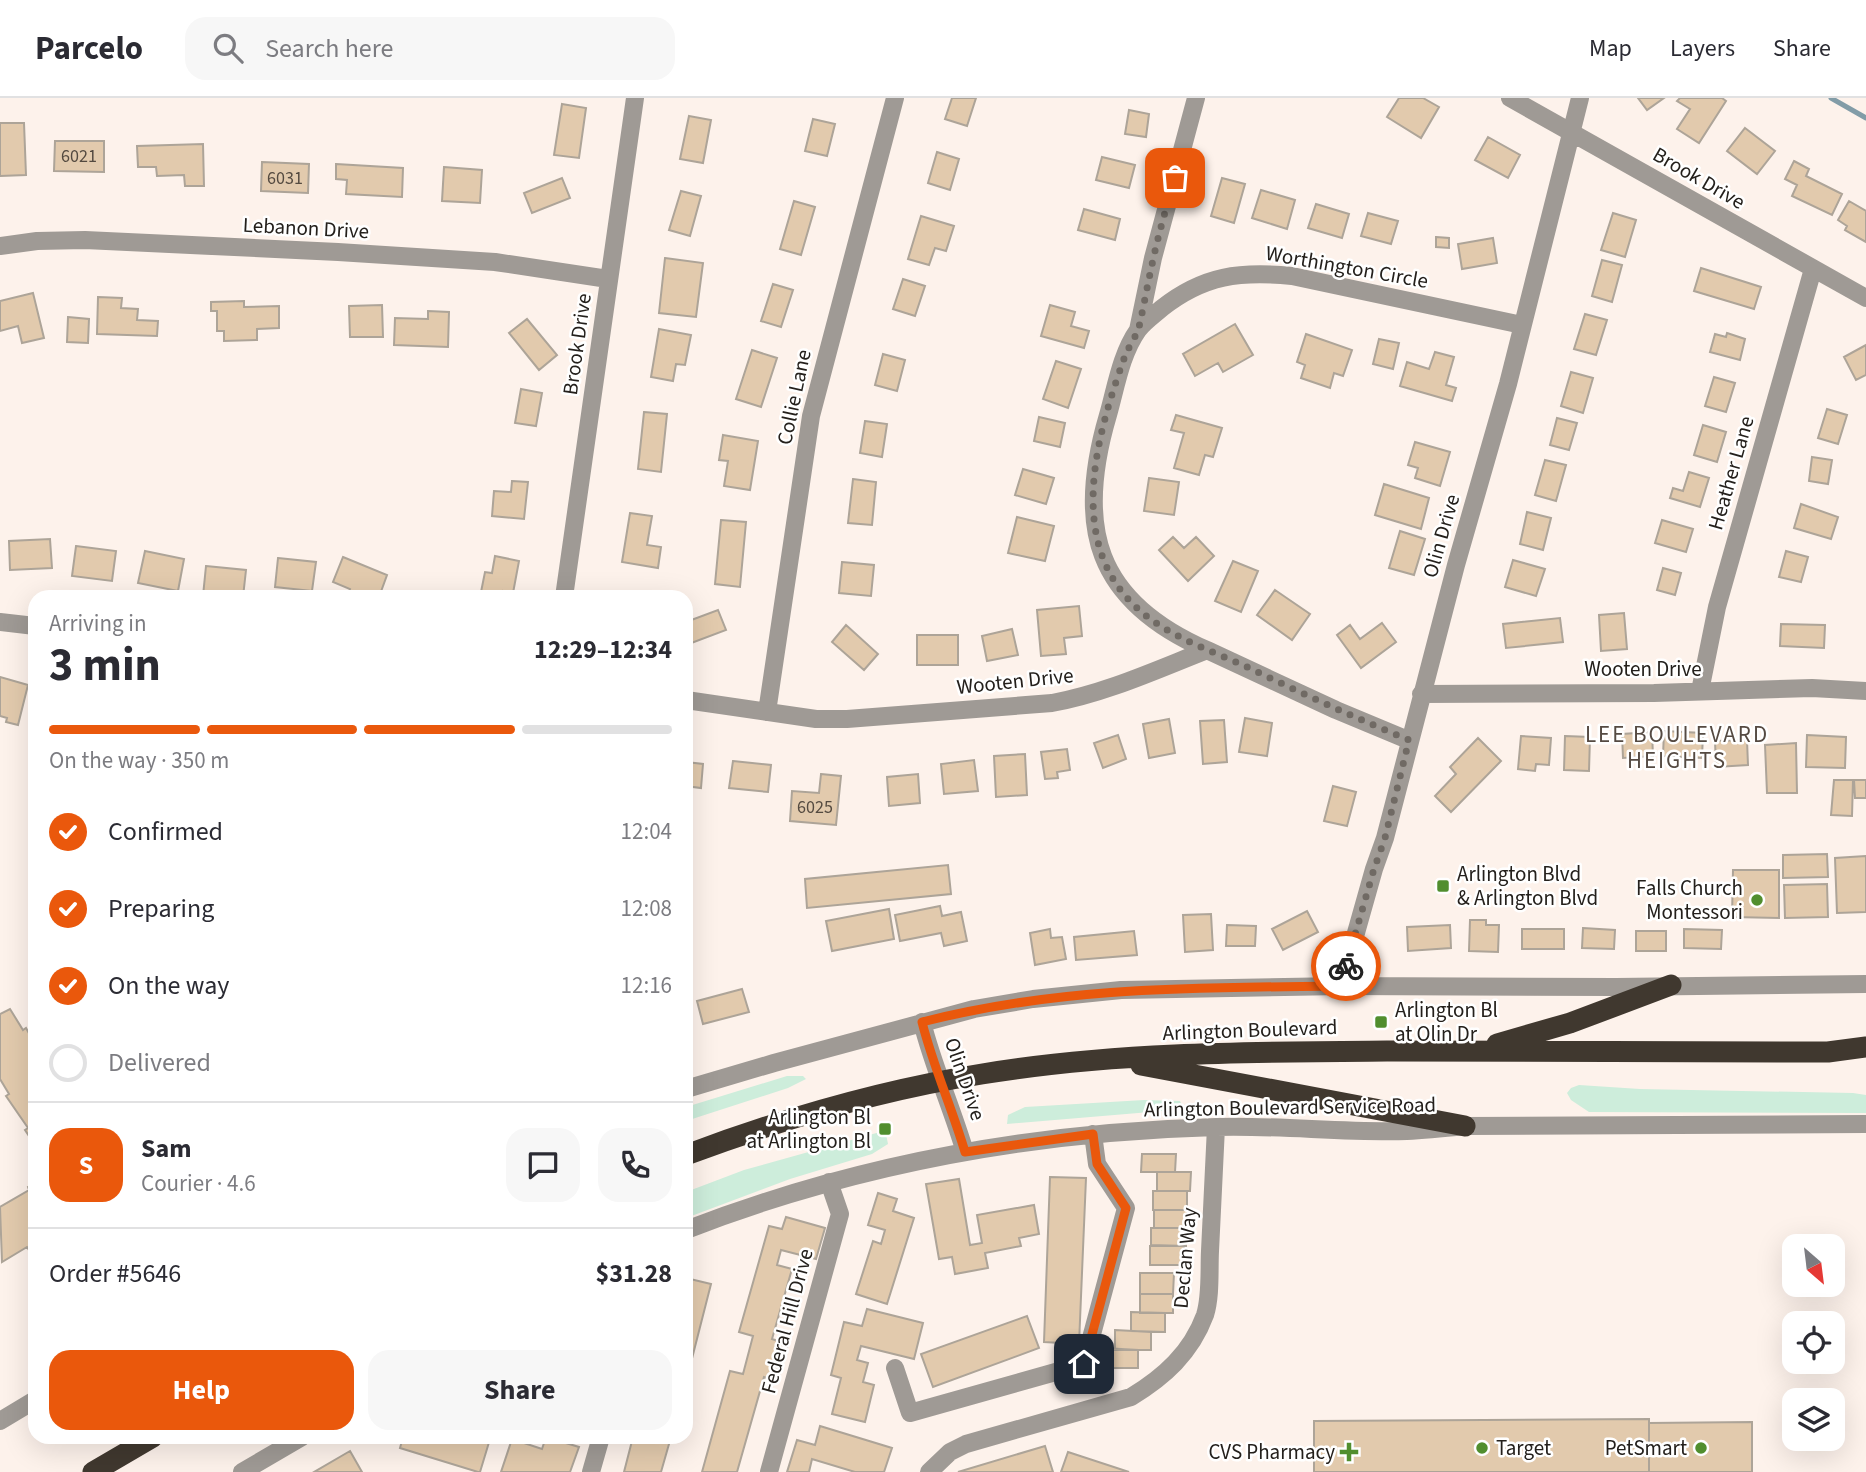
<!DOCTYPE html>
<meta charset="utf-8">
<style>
body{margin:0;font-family:"Source Sans 3",sans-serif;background:#f7f7f7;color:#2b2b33;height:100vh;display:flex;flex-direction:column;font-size:26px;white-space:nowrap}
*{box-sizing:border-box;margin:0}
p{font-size:23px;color:#7c7c81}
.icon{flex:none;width:38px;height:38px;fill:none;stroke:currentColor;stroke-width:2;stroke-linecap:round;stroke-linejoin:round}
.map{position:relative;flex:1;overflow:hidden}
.sheet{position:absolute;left:28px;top:492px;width:665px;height:854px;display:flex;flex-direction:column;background:#fff;border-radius:21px;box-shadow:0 7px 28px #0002}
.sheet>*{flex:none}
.needle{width:46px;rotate:152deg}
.buttons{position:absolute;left:1782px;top:1136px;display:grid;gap:14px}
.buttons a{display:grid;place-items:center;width:63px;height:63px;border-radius:14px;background:#fff;box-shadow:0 7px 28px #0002;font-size:35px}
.pin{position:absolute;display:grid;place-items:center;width:60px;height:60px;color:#fff;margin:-30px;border-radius:14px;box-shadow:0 4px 10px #0006}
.courier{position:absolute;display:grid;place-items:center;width:70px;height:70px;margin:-35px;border:5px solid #ea580c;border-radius:50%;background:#fff;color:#222;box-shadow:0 2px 9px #0007}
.head em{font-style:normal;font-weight:700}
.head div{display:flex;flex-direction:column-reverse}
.head{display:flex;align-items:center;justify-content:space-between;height:119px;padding:0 21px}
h1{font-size:46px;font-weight:700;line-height:52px}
.bar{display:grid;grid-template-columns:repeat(4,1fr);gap:10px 7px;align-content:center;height:84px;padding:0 21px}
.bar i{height:9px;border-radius:5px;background:#e1e1e2}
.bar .active{background:#ea580c}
.bar p{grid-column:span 4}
.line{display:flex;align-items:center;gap:18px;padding:0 21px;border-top:2px solid #e1e1e2}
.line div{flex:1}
.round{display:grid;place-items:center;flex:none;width:74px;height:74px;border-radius:21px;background:#f7f7f7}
ol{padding:0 21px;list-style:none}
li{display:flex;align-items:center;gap:21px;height:77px}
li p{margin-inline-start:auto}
li .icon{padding:7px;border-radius:50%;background:#ea580c;color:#fff;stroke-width:4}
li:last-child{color:#7c7c81}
li i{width:38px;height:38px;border:4px solid #e1e1e2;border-radius:50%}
.cta{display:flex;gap:14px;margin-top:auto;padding:14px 21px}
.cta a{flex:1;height:80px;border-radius:21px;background:#ea580c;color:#fff;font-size:28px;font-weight:700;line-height:80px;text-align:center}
.cta a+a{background:#f7f7f7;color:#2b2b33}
header{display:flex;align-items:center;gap:42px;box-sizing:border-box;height:98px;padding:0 35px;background:#fff;border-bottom:2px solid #e1e1e2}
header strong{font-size:33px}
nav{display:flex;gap:38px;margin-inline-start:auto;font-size:24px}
.search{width:490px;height:63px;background:#f7f7f7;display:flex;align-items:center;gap:18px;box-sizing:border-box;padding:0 24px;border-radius:21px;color:#7c7c81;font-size:26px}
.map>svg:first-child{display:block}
.green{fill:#cdeddb}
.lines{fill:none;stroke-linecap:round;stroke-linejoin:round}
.stream{stroke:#829ca7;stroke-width:5}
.building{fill:#e2caad;stroke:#ada498;stroke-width:2}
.minor{stroke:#9f9a95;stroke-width:18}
.highway{stroke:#40382f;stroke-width:21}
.done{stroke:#706a64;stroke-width:7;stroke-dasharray:0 12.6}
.route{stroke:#ea580c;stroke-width:9}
.poi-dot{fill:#518e2e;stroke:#fff;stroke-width:2.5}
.labels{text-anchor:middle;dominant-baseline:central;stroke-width:5;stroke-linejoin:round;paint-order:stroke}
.number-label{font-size:18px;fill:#544a40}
.street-label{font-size:21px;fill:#24201c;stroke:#fff}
.poi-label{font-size:21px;fill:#24201c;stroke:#fff;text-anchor:end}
.neighbourhood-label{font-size:23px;letter-spacing:2px;fill:#554a42;stroke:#fff}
</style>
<header>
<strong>Parcelo</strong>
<div class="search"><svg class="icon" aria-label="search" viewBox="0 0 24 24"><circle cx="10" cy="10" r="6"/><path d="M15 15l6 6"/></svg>Search here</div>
<nav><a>Map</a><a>Layers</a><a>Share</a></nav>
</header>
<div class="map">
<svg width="1866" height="1374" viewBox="0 0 1866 1374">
<rect width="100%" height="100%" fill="#fdf2eb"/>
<path class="green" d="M787,978H803L806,981L788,990L686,1023V1009Z
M1579,987L1640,991L1853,995L1866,997V1015L1589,1014L1571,1002L1567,995L1571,990Z
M1144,1002L1180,1003L1183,1009L1174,1012L1007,1026L1008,1017L1025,1009Z
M880,1034L886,1036L888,1046L872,1056L790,1081L686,1120V1094L744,1072Z"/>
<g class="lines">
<path class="stream" d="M1831,0L1866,20"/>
</g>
<path class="building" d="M952,0H976L967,28L945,21Z
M1399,0H1423L1439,9L1421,40L1387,19Z
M1638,0H1664L1647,12Z
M1680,0H1722L1726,3L1699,45L1677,31L1690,11L1677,3Z
M562,6L586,10L579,60L554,57Z
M1129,12L1149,16L1146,39L1125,36Z
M689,18L711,22L703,65L680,61Z
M813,21L835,26L827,58L805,53Z
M0,25H24L26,77L0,78Z
M1745,30L1775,53L1757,76L1727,53Z
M1488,39L1520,57L1508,80L1475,62Z
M55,43H104V74L54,73Z
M203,46L204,88H185L184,77L157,78L156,69H138L137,48Z
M937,54L959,61L950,92L928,85Z
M1102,59L1135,67L1129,90L1096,82Z
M1794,63L1809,71L1806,78L1842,96L1832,117L1792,98L1797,87L1785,81Z
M262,64L309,66L308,95L261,93Z
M336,66L403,70L402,99L346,96L347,82L336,81Z
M444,69L482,72L480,105L442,103Z
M562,80L570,100L532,115L524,95Z
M1222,80L1245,86L1234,125L1211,118Z
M1261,92L1295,102L1287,131L1252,120Z
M681,93L701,98L690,138L669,132Z
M794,103L815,109L801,157L780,151Z
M1849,103L1866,113V144L1845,132L1847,128L1838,122Z
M1316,106L1349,116L1342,140L1308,130Z
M1084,111L1120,121L1115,142L1078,132Z
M1368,115L1398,123L1391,146L1361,138Z
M1613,115L1636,122L1625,159L1601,152Z
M921,118L954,128L946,153L935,150L929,167L908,161Z
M1436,139L1449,140V150L1436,149Z
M1493,140L1497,165L1462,171L1458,146Z
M665,160L703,165L696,219L659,215Z
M1602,162L1622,167L1612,204L1592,198Z
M1701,170L1761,189L1754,211L1694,193Z
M903,181L925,188L915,218L893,211Z
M773,186L793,192L781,229L761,223Z
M33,195L44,240L22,245L18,228L0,233V203Z
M98,199L122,200L121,210L138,211L137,222L158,223L157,238L97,236Z
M244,203V209L279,208V230L257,231V242L224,243V233H217V213H211V204Z
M382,207L383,239H350L349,208Z
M1050,207L1075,214L1071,228L1089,233L1084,250L1041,238Z
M428,213L449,214L448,249L394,247L395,220L428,221Z
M1585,216L1607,222L1596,257L1574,251Z
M68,219L89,221L88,245L67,244Z
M527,221L557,257L539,272L509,235Z
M1235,226L1253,257L1223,274L1218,265L1195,278L1183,256Z
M659,231L691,237L685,267L676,266L673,283L651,279Z
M1727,235L1745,241L1740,262L1710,254L1715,236L1726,239Z
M1306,236L1352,252L1343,278L1334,275L1330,290L1301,280L1305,267L1297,264Z
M1379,241L1399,245L1393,271L1373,266Z
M1866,247V277L1856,282L1844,259Z
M752,252L777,260L761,309L736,301Z
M1435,254L1454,259L1446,287L1456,290L1452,303L1400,288L1407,264L1429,271Z
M883,256L905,262L897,293L875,287Z
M1056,263L1081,271L1068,310L1043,301Z
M1571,274L1593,280L1583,315L1561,308Z
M1714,279L1735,285L1726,314L1705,308Z
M521,291L542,295L536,328L515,325Z
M1827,311L1847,317L1838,346L1818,340Z
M644,314L667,316L661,374L638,371Z
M1176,317L1222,330L1213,359L1205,357L1199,377L1174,370L1184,335L1171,332Z
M1039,319L1065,325L1060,349L1034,343Z
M1557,320L1577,325L1569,352L1550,347Z
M865,323L887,326L882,359L860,355Z
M1703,327L1726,334L1717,364L1694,357Z
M723,337L758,343L750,392L724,388L728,363L719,362Z
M1415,344L1450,354L1440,388L1415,380L1418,370L1408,367Z
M1812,359L1832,362L1828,386L1809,383Z
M1545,362L1566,367L1556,403L1535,397Z
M1023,371L1054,380L1046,406L1015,397Z
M1689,374L1709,380L1700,409L1670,400L1673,390L1683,393Z
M1149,380L1179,384L1174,417L1144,413Z
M853,381L876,384L872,427L848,425Z
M512,383L528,384L524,421L492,418L494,393L511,394Z
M1384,386L1429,400L1421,431L1375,417Z
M1801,406L1838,419L1831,441L1794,430Z
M1527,414L1551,420L1543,452L1520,446Z
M630,415L652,418L647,447L661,449L658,470L622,464Z
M1017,419L1054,428L1045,463L1008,455Z
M721,422L746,424L740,489L715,486Z
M1662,422L1693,431L1686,454L1655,445Z
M1400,433L1425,441L1414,477L1389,470Z
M1173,439L1184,450L1196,439L1214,458L1188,483L1159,452Z
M50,441L52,470L10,472L9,443Z
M76,448L116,453L112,483L72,478Z
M145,453L184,461L178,493L138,485Z
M1786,453L1808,459L1801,484L1779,479Z
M495,458L519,463L513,495L503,493L502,499H480L485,474L492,475Z
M343,459L387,477L379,499H348L350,491L333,484Z
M278,460L316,464L312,493L275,489Z
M1513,462L1545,471L1536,498L1505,489Z
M1233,463L1258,473L1241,514L1215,503Z
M842,464L874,467L871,498L839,495Z
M206,468L246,472L243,499L203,498Z
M1663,470L1681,475L1675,497L1657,492Z
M1275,492L1310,516L1292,542L1257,517Z
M1079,508L1082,538L1064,540L1066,556L1041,558L1037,512Z
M718,512L726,532L686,547V524Z
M1624,515L1627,551L1601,553L1599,517Z
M1560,520L1563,544L1506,550L1503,526Z
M1382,525L1396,544L1361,570L1337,537L1350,527L1360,541Z
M1781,526L1825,527L1824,550L1780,548Z
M846,527L878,556L864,572L832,544Z
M1012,531L1018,557L987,563L982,538Z
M917,537H958V567H917Z
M0,579L28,587L18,627L6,624L7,620L0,618Z
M1245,620L1272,625L1267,658L1239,654Z
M1169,621L1175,655L1149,660L1143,626Z
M1224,622L1227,664L1203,666L1200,623Z
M1664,633L1703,635L1702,660L1663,658Z
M1652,634L1653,658L1623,660L1622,636Z
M1118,637L1126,661L1103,670L1094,645Z
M1807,637L1846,639L1845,670L1806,669Z
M1521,638L1551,640L1549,667L1536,666L1535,673L1518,671Z
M1565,638L1590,639L1589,673L1564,672Z
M1478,640L1501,663L1451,714L1435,698L1456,676L1450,669Z
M1747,642L1748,667L1716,669L1715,643Z
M1796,645L1797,695H1767L1765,647Z
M1067,651L1070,672L1057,674L1058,680L1045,681L1041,654Z
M1025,656L1027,697L996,699L994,658Z
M974,662L978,693L944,696L941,666Z
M733,663L771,667L768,694L729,690Z
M686,664L703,666L701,690L686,688Z
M821,676L841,678L836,727L790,723L792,693L819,695Z
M918,676L920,705L889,708L887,679Z
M1834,682H1853L1852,718L1831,717Z
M1854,682H1866V700H1855Z
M1333,688L1356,694L1347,728L1324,723Z
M1827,756L1828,779L1783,780V757Z
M1866,758V814L1837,815L1835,760Z
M948,767L951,796L807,810L805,781Z
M1733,772H1779V820L1732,819Z
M1827,786L1828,819L1785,820L1784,787Z
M940,808L942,818L961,814L967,843L944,848L941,835L900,843L895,817Z
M889,811L894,841L832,853L826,823Z
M1307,813L1318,834L1283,852L1272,831Z
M1211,816L1213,852L1185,854L1183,817Z
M1470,822H1486V827H1499L1498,854L1469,853Z
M1227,827L1256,828L1255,848H1226Z
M1450,827L1451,850L1408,853L1407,829Z
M1583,830L1615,832L1614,851L1582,850Z
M1050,831L1051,840L1062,839L1066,861L1035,867L1030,835Z
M1522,831H1564V851H1522Z
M1684,831L1722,832L1721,851L1684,850Z
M1134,833L1137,857L1076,862L1074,839Z
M1636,833H1666V853H1636Z
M742,891L749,914L703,926L697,903Z
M10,911L23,932L26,930L35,946V1042L34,1040L31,1041L25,1032L28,1030L6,998L9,996L0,981V916Z
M1142,1056H1176L1175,1074H1141Z
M1157,1074H1191L1190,1093H1157Z
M1050,1079L1086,1080L1079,1246L1044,1244Z
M959,1081L970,1147L982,1145L977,1117L1034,1107L1039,1136L1019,1140L1021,1148L985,1155L988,1170L955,1176L952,1159L939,1161L926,1086Z
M35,1085V1148L29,1152L27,1149L2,1164L0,1109L29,1092L28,1089Z
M1153,1093H1187V1112H1153Z
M878,1095L897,1101L893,1113L914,1120L887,1206L856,1196L873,1143L881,1146L885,1132L868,1127Z
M1154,1112H1189V1130H1154Z
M786,1119L825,1130L816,1161L781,1152L777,1167L792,1171L772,1241L788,1246L778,1283L764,1279L737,1374H702L730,1273L743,1276L753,1238L739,1234L769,1128L782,1131Z
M1151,1130H1186V1148L1151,1147Z
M1150,1148H1184V1167H1150Z
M1140,1175H1174L1173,1196H1140Z
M686,1180L711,1186L686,1284Z
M1140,1196H1173V1215H1140Z
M867,1211L923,1225L914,1261L861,1248L857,1262L868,1265L863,1284L874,1287L865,1324L832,1316L841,1280L831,1277L844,1224L862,1228Z
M1131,1214L1165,1215V1234L1131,1233Z
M1027,1218L1039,1250L933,1289L921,1256Z
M1115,1232L1151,1234V1252H1115Z
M1103,1250L1138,1252V1270H1103Z
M1649,1321V1374H1314V1323Z
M1752,1324V1374H1649V1325Z
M820,1328L892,1350L884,1374H855L812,1361L809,1374H787L797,1342L815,1347Z
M403,1339H483L490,1341L480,1374H478L400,1350Z
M546,1339L579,1349L570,1374H501L512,1341L542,1351Z
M633,1339H671L661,1374H624Z
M1045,1348L1053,1374H958Z
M350,1353L362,1374H314Z
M1068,1354L1129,1374H1061Z"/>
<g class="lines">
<path class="minor" d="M1510,0L1866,200
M0,148L37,143L85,142L338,154L495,164L608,181
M1138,232L1153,160L1196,0
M564,499L635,0
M0,524L35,528
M1207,552C1095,503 1075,429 1108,317C1116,289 1121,256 1138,232C1145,223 1154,217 1162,210C1204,177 1240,173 1292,178L1522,227
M1700,593L1717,509L1813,171
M1421,596L1654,595L1812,590L1866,593
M686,602L816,621H847L1052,605C1106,595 1156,572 1207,552L1336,612L1408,642
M767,614L811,318L895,0
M1341,888L1374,771L1385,740L1456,467L1508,286L1580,0
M922,924C933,968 952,1010 965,1054
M686,991L774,965L974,911L1033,901L1121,892L1341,888L1616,889L1866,886
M686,1132C856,1066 1034,1034 1216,1029C1279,1027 1344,1035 1407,1033C1427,1032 1446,1030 1465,1028L1866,1026
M895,1270L910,1315L1084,1266L1126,1110L1097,1066L1093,1036
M0,1323L35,1302
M242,1374L302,1339
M591,1374L601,1339
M769,1374L840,1116L829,1084
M929,1374L950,1354L966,1346L1131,1299C1164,1279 1191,1255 1205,1217C1211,1198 1209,1173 1210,1153C1212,1111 1214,1070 1216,1029"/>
<path class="highway" d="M1497,946L1570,925L1671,887
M1141,967L1465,1028
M686,1057C782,1021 881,992 982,976C1115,954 1252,954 1387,953C1534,953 1681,953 1828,954L1866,949
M93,1374L153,1339"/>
</g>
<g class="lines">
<path class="done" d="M1175,80C1167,107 1159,134 1153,162C1148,184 1144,207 1139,229C1136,239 1129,248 1125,258C1098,333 1067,437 1130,503C1161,536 1205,550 1245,568C1299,594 1353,619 1409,642L1385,740L1374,771L1346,868"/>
<path class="route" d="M1084,1266L1126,1110L1097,1066L1093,1036L965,1054C952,1010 933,968 922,924C1063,888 1196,890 1341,888L1346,868"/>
</g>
<g class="poi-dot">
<rect x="1436" y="781" width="14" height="14" rx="3.5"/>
<circle cx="1757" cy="802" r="7"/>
<rect x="1374" y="917" width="14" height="14" rx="3.5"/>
<rect x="878" y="1024" width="14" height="14" rx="3.5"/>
<circle cx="1482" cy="1350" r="7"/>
<circle cx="1701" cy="1350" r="7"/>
<path d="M1345.5 1343.5h7v7h7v7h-7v7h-7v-7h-7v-7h7z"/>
</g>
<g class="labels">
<g class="number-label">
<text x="79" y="58">6021</text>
<text x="285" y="80">6031</text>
<text x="815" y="709">6025</text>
</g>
<g class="street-label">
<text transform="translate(1699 80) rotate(30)">Brook Drive</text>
<text transform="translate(306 130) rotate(3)">Lebanon Drive</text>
<text transform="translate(1347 169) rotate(10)">Worthington Circle</text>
<text transform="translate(577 246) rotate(-82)">Brook Drive</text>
<text transform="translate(794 299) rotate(-78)">Collie Lane</text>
<text transform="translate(1731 375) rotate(-74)">Heather Lane</text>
<text transform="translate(1441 438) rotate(-74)">Olin Drive</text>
<text x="1643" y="571">Wooten Drive</text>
<text transform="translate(1015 583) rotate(-6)">Wooten Drive</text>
<text transform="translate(1250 932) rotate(-2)">Arlington Boulevard</text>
<text transform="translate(965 981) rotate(71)">Olin Drive</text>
<text transform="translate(1290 1009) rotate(-1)">Arlington Boulevard Service Road</text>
<text transform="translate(1185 1160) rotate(-85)">Declan Way</text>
<text transform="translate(787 1223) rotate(-75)">Federal Hill Drive</text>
</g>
<g class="poi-label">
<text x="1457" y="776" text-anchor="start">Arlington Blvd<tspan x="1457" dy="24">&amp; Arlington Blvd</tspan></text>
<text x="1743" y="790">Falls Church<tspan x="1743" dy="24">Montessori</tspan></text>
<text x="1395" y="912" text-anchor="start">Arlington Bl<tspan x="1395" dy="24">at Olin Dr</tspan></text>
<text x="871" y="1019">Arlington Bl<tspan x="871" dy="24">at Arlington Bl</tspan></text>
<text x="1496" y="1350" text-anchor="start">Target</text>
<text x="1687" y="1350">PetSmart</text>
<text x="1335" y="1354">CVS Pharmacy</text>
</g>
<g class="neighbourhood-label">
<text x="1677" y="636">LEE BOULEVARD<tspan x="1677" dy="26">HEIGHTS</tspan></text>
</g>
</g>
</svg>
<div class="buttons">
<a><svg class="needle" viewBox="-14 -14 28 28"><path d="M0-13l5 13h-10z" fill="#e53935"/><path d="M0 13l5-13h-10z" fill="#7c7c81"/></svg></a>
<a><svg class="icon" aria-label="locate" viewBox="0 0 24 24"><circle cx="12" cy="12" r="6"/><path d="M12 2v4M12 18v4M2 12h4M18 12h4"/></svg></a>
<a><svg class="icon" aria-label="layers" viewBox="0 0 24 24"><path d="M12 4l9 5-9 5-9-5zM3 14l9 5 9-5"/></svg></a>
</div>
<div class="pin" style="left:1175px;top:80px;background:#ea580c"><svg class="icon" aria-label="bag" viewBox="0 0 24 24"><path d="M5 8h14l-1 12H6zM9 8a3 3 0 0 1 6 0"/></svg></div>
<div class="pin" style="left:1084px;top:1266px;background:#1f2937"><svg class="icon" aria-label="home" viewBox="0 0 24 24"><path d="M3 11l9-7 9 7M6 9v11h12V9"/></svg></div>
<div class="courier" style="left:1346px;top:868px"><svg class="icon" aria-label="bike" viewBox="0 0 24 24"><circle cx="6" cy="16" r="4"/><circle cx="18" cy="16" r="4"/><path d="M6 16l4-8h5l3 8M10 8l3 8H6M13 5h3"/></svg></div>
<section class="sheet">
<div class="head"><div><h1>3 min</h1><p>Arriving in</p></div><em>12:29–12:34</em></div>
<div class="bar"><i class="active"></i><i class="active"></i><i class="active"></i><i></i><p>On the way · 350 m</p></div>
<ol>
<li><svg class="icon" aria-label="check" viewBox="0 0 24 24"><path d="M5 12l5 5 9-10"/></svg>Confirmed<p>12:04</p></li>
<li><svg class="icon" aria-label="check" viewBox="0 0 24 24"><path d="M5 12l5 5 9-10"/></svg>Preparing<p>12:08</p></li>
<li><svg class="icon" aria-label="check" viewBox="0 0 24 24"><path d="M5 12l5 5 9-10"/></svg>On the way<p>12:16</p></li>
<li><i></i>Delivered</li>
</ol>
<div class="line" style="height:126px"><b class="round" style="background:#ea580c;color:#fff">S</b><div><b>Sam</b><p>Courier · 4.6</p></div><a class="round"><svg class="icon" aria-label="chat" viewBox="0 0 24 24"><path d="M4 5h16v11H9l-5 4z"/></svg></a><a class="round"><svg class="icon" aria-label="phone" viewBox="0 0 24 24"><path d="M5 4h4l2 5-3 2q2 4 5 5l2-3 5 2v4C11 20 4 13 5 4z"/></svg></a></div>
<div class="line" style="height:91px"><div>Order #5646</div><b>$31.28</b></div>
<div class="cta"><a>Help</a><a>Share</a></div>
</section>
</div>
